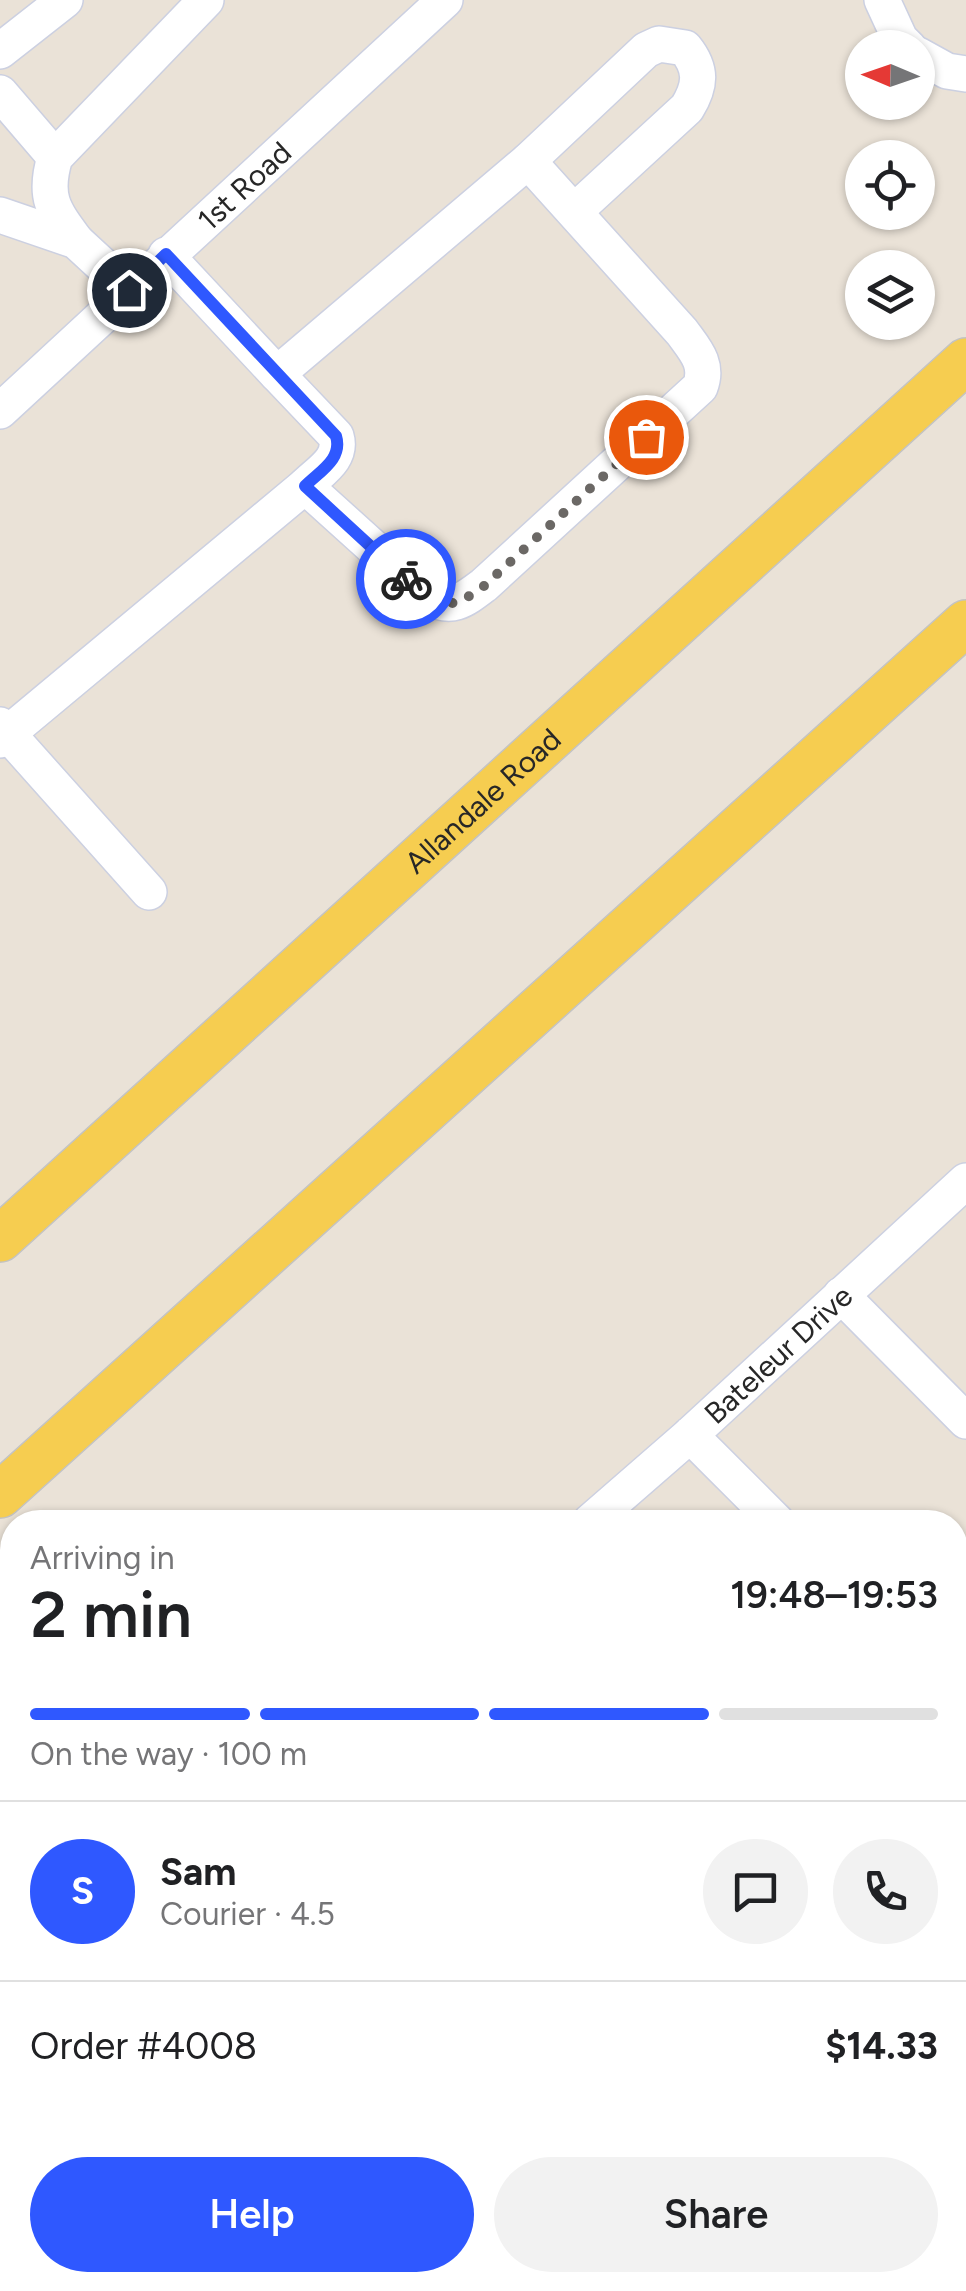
<!DOCTYPE html>
<meta charset="utf-8">
<style>
body{margin:0;font-family:Figtree,sans-serif;background:#f2f2f2;color:#202124;height:100vh;display:flex;flex-direction:column;font-size:38px;white-space:nowrap}
*{box-sizing:border-box;margin:0}
p{font-size:32px;color:#757577}
.icon{flex:none;width:55px;height:55px;fill:none;stroke:currentColor;stroke-width:2;stroke-linecap:round;stroke-linejoin:round}
.map{position:relative;flex:1;overflow:hidden}
.panel{position:absolute;left:0px;top:1510px;width:968px;height:782px;display:flex;flex-direction:column;background:#fff;border-radius:40px 40px 0 0;box-shadow:0 2px 8px #0004}
.panel>*{flex:none}
.needle{width:65px;rotate:272deg}
.buttons{position:absolute;left:845px;top:30px;display:grid;gap:20px}
.buttons a{display:grid;place-items:center;width:90px;height:90px;border-radius:50%;background:#fff;box-shadow:0 2px 8px #0004;font-size:50px}
.pin{position:absolute;display:grid;place-items:center;width:85px;height:85px;color:#fff;margin:-42px;border:5px solid #fff;border-radius:50%;box-shadow:0 2px 10px #0007}
.courier{position:absolute;display:grid;place-items:center;width:100px;height:100px;margin:-50px;border:8px solid #2f58ff;border-radius:50%;background:#fff;color:#222;box-shadow:0 2px 12px #0007}
.head em{font-style:normal;font-weight:600}
.head div{display:flex;flex-direction:column-reverse}
.head{display:flex;align-items:center;justify-content:space-between;height:170px;padding:0 30px}
h1{font-size:65px;font-weight:600;line-height:75px}
.bar{display:grid;grid-template-columns:repeat(4,1fr);gap:15px 10px;align-content:center;height:120px;padding:0 30px}
.bar i{height:12px;border-radius:8px;background:#e0e0e0}
.bar .on{background:#2f58ff}
.bar p{grid-column:span 4}
.line{display:flex;align-items:center;gap:25px;padding:0 30px;border-top:2px solid #e0e0e0}
.line div{flex:1}
.round{display:grid;place-items:center;flex:none;width:105px;height:105px;border-radius:52px;background:#f2f2f2}
.cta{display:flex;gap:20px;margin-top:auto;padding:20px 30px}
.cta a{flex:1;height:115px;border-radius:60px;background:#2f58ff;color:#fff;font-size:40px;font-weight:600;line-height:115px;text-align:center}
.cta a+a{background:#f2f2f2;color:#202124}
.map>svg:first-child{display:block}
.lines{fill:none;stroke-linecap:round;stroke-linejoin:round}
.minor-casing{stroke:#ccd0e1;stroke-width:38}
.major-casing{stroke:#c3c3c3;stroke-width:48}
.minor{stroke:#fff;stroke-width:35}
.major{stroke:#f6cd50;stroke-width:45}
.done{stroke:#6b6865;stroke-width:10;stroke-dasharray:0 18}
.route{stroke:#2f58ff;stroke-width:12}
.labels{text-anchor:middle;dominant-baseline:central;stroke-width:9;stroke-linejoin:round;paint-order:stroke}
.street-label{font-size:30px;fill:#272727;stroke:#fff}
</style>
<div class="map">
<svg width="966" height="2291" viewBox="0 0 966 2291">
<rect width="100%" height="100%" fill="#eae2d7"/>
<g class="lines">
<g class="minor-casing">
<g id="minor">
<path d="M882,0L900,39L909,48"/>
<path d="M0,51L65,0"/>
<path d="M918,55L947,71L966,74"/>
<path d="M0,93L55,157"/>
<path d="M528,161L646,50L659,44L685,48C702,69 701,85 687,108L575,211"/>
<path d="M0,215L76,241L129,290"/>
<path d="M76,241C53,210 43,197 55,157L206,0"/>
<path d="M277,374L336,436C343,459 320,471 305,486"/>
<path id="s1" d="M0,411L445,0"/>
<path d="M0,725L149,892"/>
<path d="M0,740L305,486L428,597C452,610 463,601 484,585L700,387C709,364 695,350 682,332L528,161L277,374L166,255"/>
<path d="M841,1295L966,1421"/>
<path d="M690,1435L777,1522"/>
<path id="s2" d="M590,1522L690,1435L966,1181"/>
<path d="M955,1703L966,1714"/>
<path d="M955,1861L966,1851"/>
<path d="M955,2000L966,2012"/>
<path d="M0,2055L12,2044"/>
<path d="M0,2276L15,2291"/>
<path d="M333,2280L344,2291"/>
<path d="M645,2280L656,2291"/>
<path d="M941,2280L951,2291"/>
<path d="M470,2291L483,2280"/>
</g>
</g>
<g class="major-casing">
<g id="major">
<path id="s3" d="M0,1239L966,361"/>
<path d="M0,1495L966,623"/>
</g>
</g>
<use href="#minor" class="minor"/>
<use href="#major" class="major"/>
</g>
<g class="lines">
<path class="done" d="M406,579C439,607 448,613 484,586L646,437"/>
<path class="route" d="M129,290L166,254L336,436C343,459 320,471 305,486L406,579"/>
</g>
<g class="labels">
<g class="street-label">
<text stroke="none"><textPath href="#s1" startOffset="332">1st Road</textPath></text>
<text stroke="none"><textPath href="#s3" startOffset="652">Allandale Road</textPath></text>
<text stroke="none"><textPath href="#s2" startOffset="252">Bateleur Drive</textPath></text>
</g>
</g>
</svg>
<div class="buttons">
<a><svg class="needle" viewBox="-14 -14 28 28"><path d="M0-13l5 13h-10z" fill="#e53935"/><path d="M0 13l5-13h-10z" fill="#757577"/></svg></a>
<a><svg class="icon" aria-label="locate" viewBox="0 0 24 24"><circle cx="12" cy="12" r="6"/><path d="M12 2v4M12 18v4M2 12h4M18 12h4"/></svg></a>
<a><svg class="icon" aria-label="layers" viewBox="0 0 24 24"><path d="M12 4l9 5-9 5-9-5zM3 14l9 5 9-5"/></svg></a>
</div>
<div class="pin" style="left:646px;top:437px;background:#ea580c"><svg class="icon" aria-label="bag" viewBox="0 0 24 24"><path d="M5 8h14l-1 12H6zM9 8a3 3 0 0 1 6 0"/></svg></div>
<div class="pin" style="left:129px;top:290px;background:#1f2937"><svg class="icon" aria-label="home" viewBox="0 0 24 24"><path d="M3 11l9-7 9 7M6 9v11h12V9"/></svg></div>
<div class="courier" style="left:406px;top:579px"><svg class="icon" aria-label="bike" viewBox="0 0 24 24"><circle cx="6" cy="16" r="4"/><circle cx="18" cy="16" r="4"/><path d="M6 16l4-8h5l3 8M10 8l3 8H6M13 5h3"/></svg></div>
<section class="panel">
<div class="head"><div><h1>2 min</h1><p>Arriving in</p></div><em>19:48–19:53</em></div>
<div class="bar"><i class="on"></i><i class="on"></i><i class="on"></i><i></i><p>On the way · 100 m</p></div>
<div class="line" style="height:180px"><b class="round" style="background:#2f58ff;color:#fff">S</b><div><b>Sam</b><p>Courier · 4.5</p></div><a class="round"><svg class="icon" aria-label="chat" viewBox="0 0 24 24"><path d="M4 5h16v11H9l-5 4z"/></svg></a><a class="round"><svg class="icon" aria-label="phone" viewBox="0 0 24 24"><path d="M5 4h4l2 5-3 2q2 4 5 5l2-3 5 2v4C11 20 4 13 5 4z"/></svg></a></div>
<div class="line" style="height:130px"><div>Order #4008</div><b>$14.33</b></div>
<div class="cta"><a>Help</a><a>Share</a></div>
</section>
</div>
